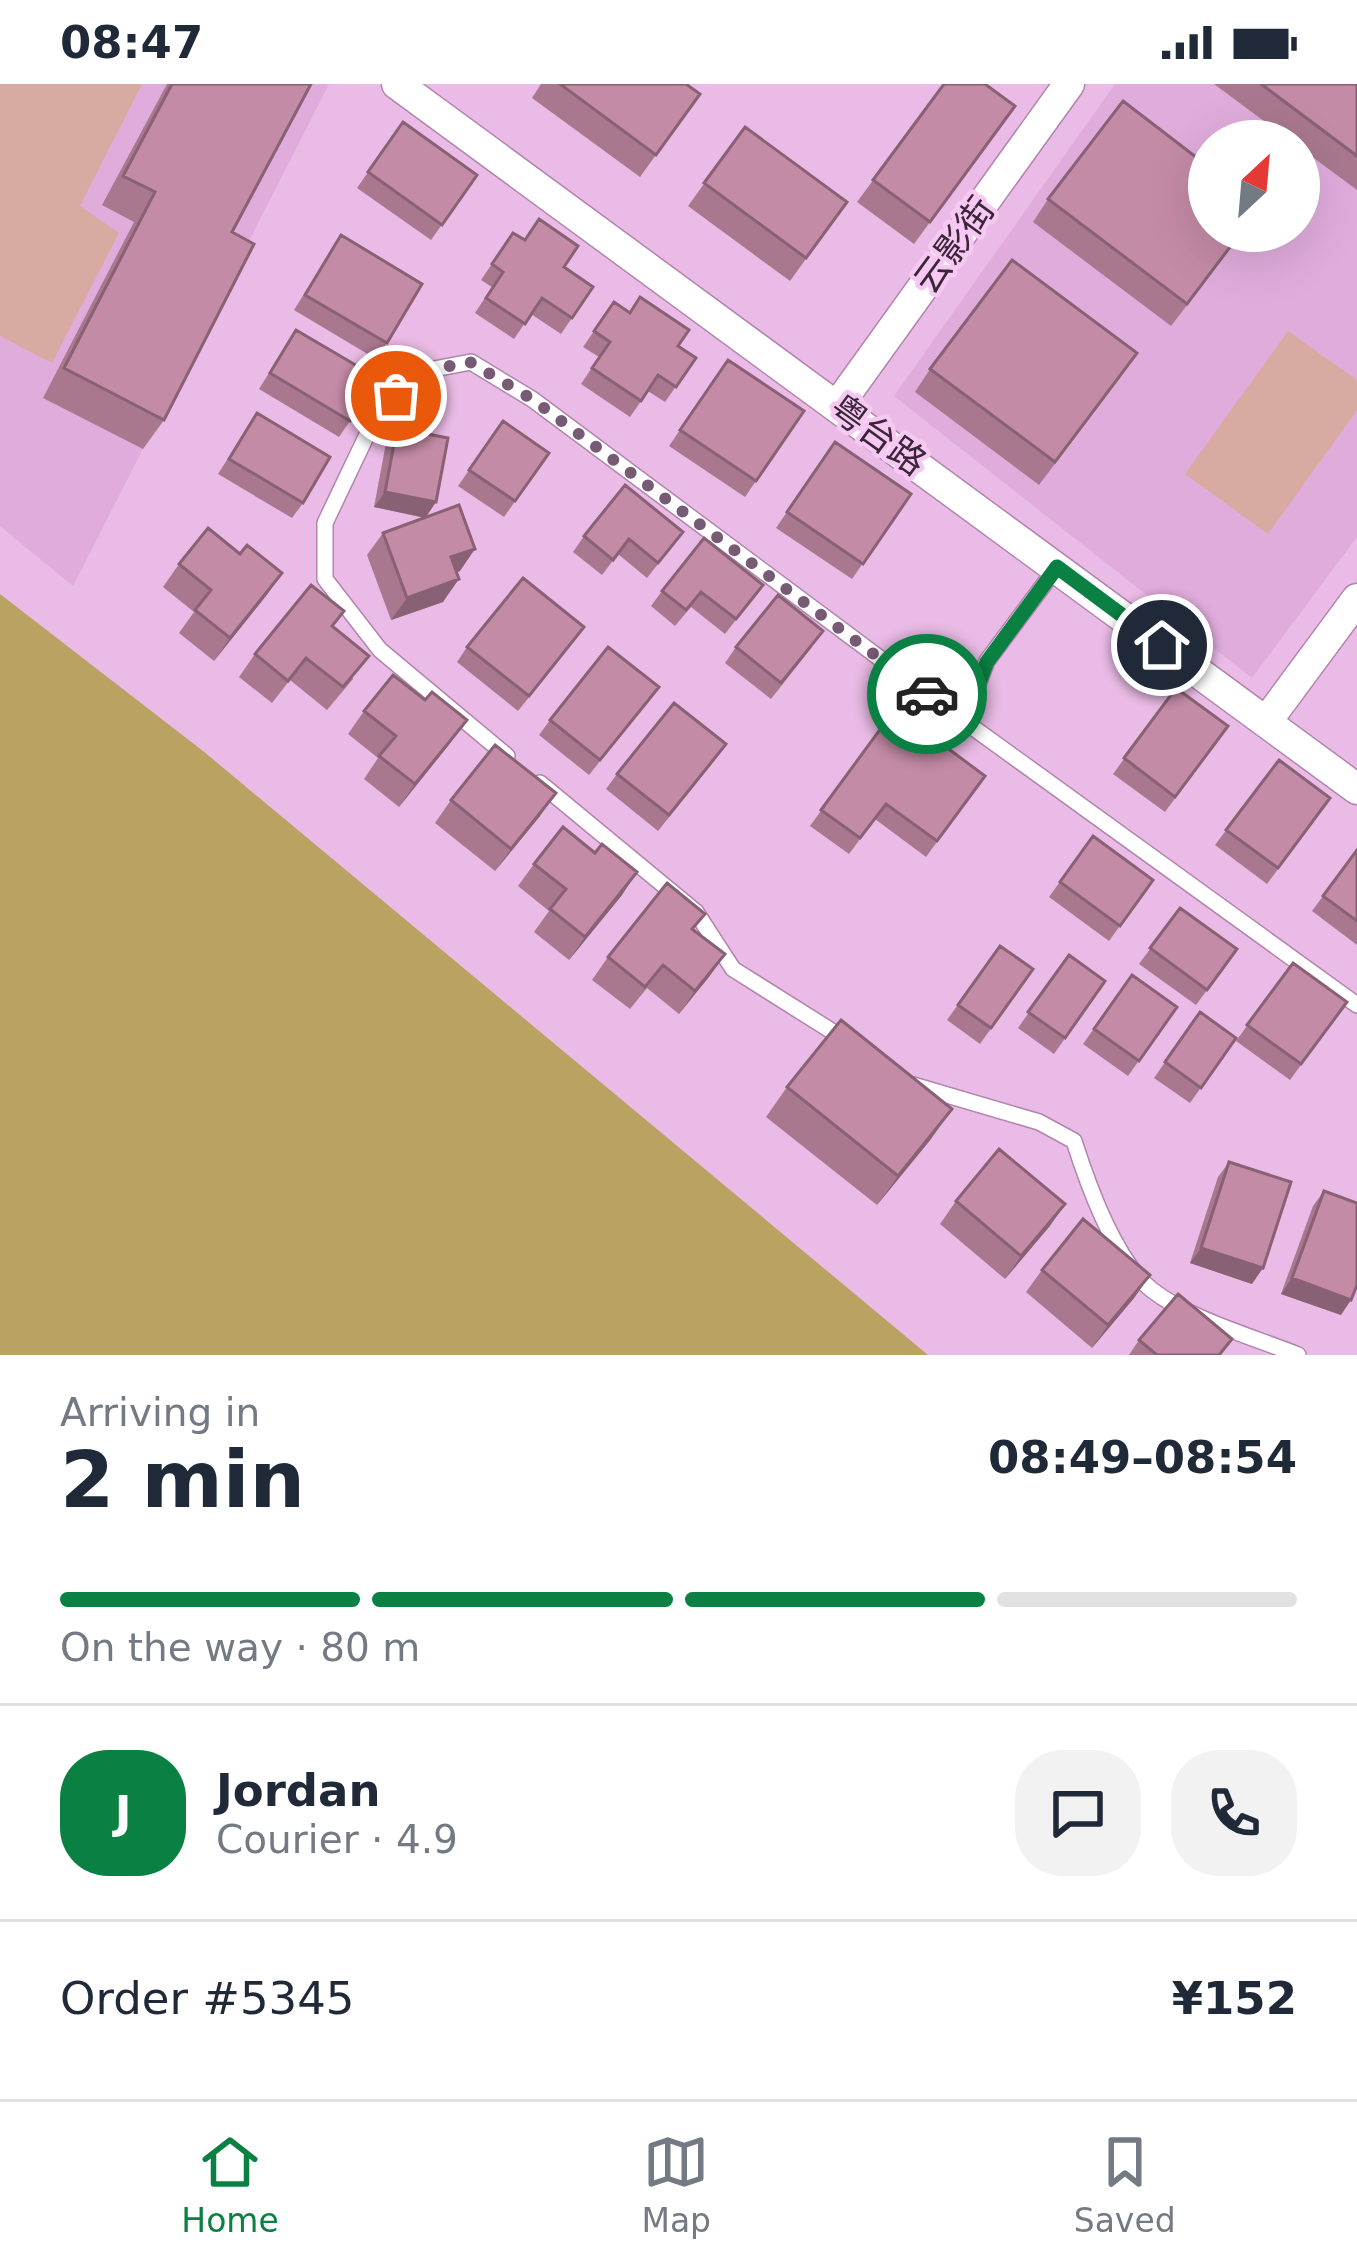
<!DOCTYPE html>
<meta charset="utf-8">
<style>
body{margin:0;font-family:"DejaVu Sans","Noto Sans SC",sans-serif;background:#f2f2f3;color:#1f2937;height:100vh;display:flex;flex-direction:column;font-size:45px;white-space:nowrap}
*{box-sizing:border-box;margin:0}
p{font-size:39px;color:#747a83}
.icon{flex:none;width:66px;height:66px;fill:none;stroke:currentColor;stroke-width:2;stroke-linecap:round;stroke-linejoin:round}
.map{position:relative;height:1271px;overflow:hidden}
.side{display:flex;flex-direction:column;background:#fff;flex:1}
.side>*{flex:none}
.needle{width:78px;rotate:26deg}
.fabs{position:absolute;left:1188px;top:36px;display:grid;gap:24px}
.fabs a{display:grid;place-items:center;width:132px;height:132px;border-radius:50%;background:#fff;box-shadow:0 12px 48px #0002;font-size:60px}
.pin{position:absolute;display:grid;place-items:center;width:102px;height:102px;color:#fff;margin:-51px;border:6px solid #fff;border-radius:50%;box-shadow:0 3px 12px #0007}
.courier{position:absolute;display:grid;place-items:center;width:120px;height:120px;margin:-60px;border:9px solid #0b8043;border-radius:50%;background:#fff;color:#222;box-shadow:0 3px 15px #0007}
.head em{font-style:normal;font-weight:700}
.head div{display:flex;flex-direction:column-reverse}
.head{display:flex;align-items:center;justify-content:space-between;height:204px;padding:0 60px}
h1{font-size:78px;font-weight:700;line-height:90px}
.bar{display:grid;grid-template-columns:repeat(4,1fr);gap:18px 12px;align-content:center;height:144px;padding:0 60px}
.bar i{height:15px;border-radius:9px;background:#e0e1e3}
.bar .on{background:#0b8043}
.bar p{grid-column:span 4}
.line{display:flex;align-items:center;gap:30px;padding:0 60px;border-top:3px solid #e0e1e3}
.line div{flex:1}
.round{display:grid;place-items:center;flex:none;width:126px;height:126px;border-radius:48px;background:#f2f2f3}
.status{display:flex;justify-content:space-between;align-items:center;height:84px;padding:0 60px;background:#fff;direction:ltr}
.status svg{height:33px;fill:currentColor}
.tabs{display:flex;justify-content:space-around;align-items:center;height:168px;border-top:3px solid #e0e1e3;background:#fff;font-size:33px;color:#747a83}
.tabs a{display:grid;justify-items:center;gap:6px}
.tabs .on{color:#0b8043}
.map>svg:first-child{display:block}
.built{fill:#e0acdc;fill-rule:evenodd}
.green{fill:#d8aaa2}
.water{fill:#baa262}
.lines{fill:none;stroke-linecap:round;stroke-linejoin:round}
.service-casing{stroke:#b285ae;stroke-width:18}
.minor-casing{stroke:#b285ae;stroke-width:33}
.service{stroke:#fff;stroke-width:15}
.minor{stroke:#fff;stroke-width:30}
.wall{fill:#a9788f}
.shaded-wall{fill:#896174}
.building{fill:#c48ba6;stroke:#896174;stroke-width:3}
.done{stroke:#775a74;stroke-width:12;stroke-dasharray:0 21.6}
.route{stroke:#0b8043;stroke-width:15}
.labels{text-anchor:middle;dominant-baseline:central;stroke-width:9;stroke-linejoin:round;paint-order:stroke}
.street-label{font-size:36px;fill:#392637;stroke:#f7c8f3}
</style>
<div class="status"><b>08:47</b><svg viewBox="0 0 49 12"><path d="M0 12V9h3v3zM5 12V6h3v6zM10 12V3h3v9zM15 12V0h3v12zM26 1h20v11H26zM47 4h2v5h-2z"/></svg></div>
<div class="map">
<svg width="1357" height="1271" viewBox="0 0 1357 1271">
<rect width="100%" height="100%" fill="#eabbe6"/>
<path class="built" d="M0,0H329L73,502L0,442Z
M1115,0H1357V453L1252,594L894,312ZM1209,57H1299V147H1209Z"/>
<path class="green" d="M0,0H142L80,122L119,149L52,279L0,252Z
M1288,247L1357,296V326L1268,450L1185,390Z"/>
<path class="water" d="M0,510L203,667L928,1271H0Z"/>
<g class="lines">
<g class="service-casing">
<path id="service" d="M964,637L987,577L1057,483
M507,672L380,566L325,495V439L374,336L418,288L471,278L532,315L964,637L1357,921
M540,699L696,828L733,885L849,958
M913,1001L1039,1038L1074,1057C1088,1101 1115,1177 1152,1206C1189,1235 1253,1253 1298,1271"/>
</g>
<g class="minor-casing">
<path id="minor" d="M397,0L1357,705
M838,321L1069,0
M1266,638L1357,515"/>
</g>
<use href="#service" class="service"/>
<use href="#minor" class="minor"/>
</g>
<path class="wall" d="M167,0H311L232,148L164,336L143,365L43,314L134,138L102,121Z
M541,0H686L700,10L640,93L532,14Z
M944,0L1015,22L914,160L857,118Z
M1214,0H1357V106L1299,63V57H1291Z
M403,38L477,91L431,156L357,104Z
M745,43L847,118L790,197L688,122Z
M1048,115L1209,147H1244L1171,242L1033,138Z
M513,149L593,203L561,250L531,230L514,255L475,229L492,203L481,196Z
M341,151L387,259L376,275L294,226Z
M614,218L696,274L665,318L648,307L630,333L581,300L599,273L583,263Z
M296,246L350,337L339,353L259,305Z
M728,276L804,327L745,413L669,362Z
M930,285L1121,292L1039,401L915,308Z
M257,329L303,419L292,434L218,390Z
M503,337L549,369L504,433L458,402Z
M397,344L436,418L426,433L460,487L456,489L443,518L391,536L367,471L383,449L425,433L374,423L386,359Z
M835,358L911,410L852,495L776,444Z
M683,448L647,494L618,470L602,491L573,468L584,452Z
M240,470L282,489L214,577L179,549L194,528L163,503L179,480Z
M763,501L725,550L691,523L675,542L651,522L662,507Z
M333,542L353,595L327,626L290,596L272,619L239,593L255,570Z
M573,558L518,627L457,578L467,563Z
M736,563H812L771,615L725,579Z
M659,603L589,691L539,651L550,636Z
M1176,604L1228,642L1165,728L1113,690Z
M895,625L985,692L926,773L875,735L849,770L810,742Z
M364,627L451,658L399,723L364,695L378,674L348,650Z
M715,676L658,747L606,705L617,690Z
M1279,676L1330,714L1267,800L1215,761Z
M451,716L540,732L495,787L435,739Z
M1093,752L1153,796L1109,857L1049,813Z
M1357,766V861L1312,827Z
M534,780L622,811L569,876L534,848L549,827L518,802Z
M1180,824L1237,865L1196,921L1139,880Z
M705,830L693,846L725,870L679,930L647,904L630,925L592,896L608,873Z
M1000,862L1033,885L980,960L947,936Z
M1069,871L1105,897L1054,970L1018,944Z
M1293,879L1347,918L1290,996L1236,957Z
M1132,891L1177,923L1128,992L1083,960Z
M1200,928L1236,954L1190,1019L1154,994Z
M787,1003L931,1055L877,1121L766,1033Z
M1229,1078L1252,1200L1190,1179L1218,1093Z
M1324,1107L1341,1231L1281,1210L1313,1122Z
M956,1117L1065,1120L1049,1143L1005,1195L940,1140Z
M1042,1186L1150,1191L1134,1214L1092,1264L1026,1208Z
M1232,1255L1221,1271H1129L1139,1256Z"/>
<path class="shaded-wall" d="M385,408L436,418L425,434L374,423Z
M475,465L460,487L435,496L451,473Z
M282,489L266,512L214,577L230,554Z
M459,495L443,518L391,536L407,514Z
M467,636L451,658L399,723L415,700Z
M556,709L540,732L495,787L511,765Z
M637,788L622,811L569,876L585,853Z
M725,870L709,893L679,930L695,907Z
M952,1025L931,1055L877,1121L898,1092Z
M1065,1120L1049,1143L1005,1195L1021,1172Z
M1201,1164L1263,1184L1252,1200L1190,1179Z
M1150,1191L1134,1214L1092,1264L1108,1241Z
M1292,1194L1351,1216L1341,1231L1281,1210Z"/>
<path class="building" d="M172,0H311L232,148L254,160L164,336L64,284L155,108L123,92Z
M560,0H686L700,10L656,71Z
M944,0H985L1015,22L930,138L873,96Z
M1261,0H1357V72Z
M1123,17L1209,83V147H1242L1187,220L1048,115Z
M403,38L477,91L442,141L368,88Z
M745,43L847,118L806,174L704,99Z
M539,135L578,162L564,183L593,203L572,234L542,214L525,240L486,214L503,188L492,180L513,149L525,156Z
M341,151L422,200L387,259L305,211Z
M1012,176L1137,269L1055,378L930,285Z
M640,213L689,246L678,262L696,274L676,303L658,291L641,317L592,284L610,258L594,247L614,218L630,229Z
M296,246L376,293L350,337L270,289Z
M728,276L804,327L756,397L680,346Z
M257,329L330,373L303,419L229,375Z
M503,337L549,369L515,417L469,386Z
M397,344L448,354L436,418L385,408Z
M835,358L911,410L863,480L787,428Z
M625,401L683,448L658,479L629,455L613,476L584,452Z
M459,421L475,465L451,473L459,495L407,514L383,449Z
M208,444L240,470L247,461L282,489L230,554L195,526L211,506L179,480Z
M704,454L763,501L736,535L701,508L686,526L662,507Z
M523,494L584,543L529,612L467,563Z
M311,501L344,527L332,542L369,572L343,603L306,574L288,597L255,570Z
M778,511L823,547L781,599L736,563Z
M608,563L659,603L600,676L550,636Z
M393,591L425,616L432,608L467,636L415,700L379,672L396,652L364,627Z
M1176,604L1228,642L1175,713L1124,674Z
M674,619L726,660L669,731L617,690Z
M895,625L985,692L937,757L886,720L860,754L821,726Z
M495,661L556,709L511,765L451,716Z
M1279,676L1330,714L1278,784L1226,746Z
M563,743L595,769L602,760L637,788L585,853L550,825L566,805L534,780Z
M1093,752L1153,796L1120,842L1060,798Z
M1357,766V837L1323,812Z
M667,799L705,830L692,845L725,870L695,907L663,881L645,903L608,873Z
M1180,824L1237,865L1207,906L1150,864Z
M1000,862L1033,885L991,944L958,921Z
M1069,871L1105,897L1065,954L1028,928Z
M1293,879L1347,918L1301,980L1247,941Z
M1132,891L1177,923L1139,977L1094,945Z
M1200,928L1236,954L1201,1004L1165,978Z
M841,936L952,1025L898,1092L787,1003Z
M999,1065L1065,1120L1021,1172L956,1117Z
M1229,1078L1291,1098L1263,1184L1201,1164Z
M1324,1107L1357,1119V1201L1351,1216L1292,1194Z
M1083,1135L1150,1191L1108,1241L1042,1186Z
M1178,1210L1232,1255L1219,1271H1157L1139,1256Z"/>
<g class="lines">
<path class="done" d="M396,312L418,288L470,278L532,315L927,610"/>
<path class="route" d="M927,610L964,637L987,578L1057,483L1162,561"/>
</g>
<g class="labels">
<g class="street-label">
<text transform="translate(954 161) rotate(-54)">云影街</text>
<text transform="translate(878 351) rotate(36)">粤台路</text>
</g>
</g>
</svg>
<div class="fabs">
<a><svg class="needle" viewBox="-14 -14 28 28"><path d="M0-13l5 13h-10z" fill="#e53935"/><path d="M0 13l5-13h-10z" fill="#747a83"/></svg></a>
</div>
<div class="pin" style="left:396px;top:312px;background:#ea580c"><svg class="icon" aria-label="bag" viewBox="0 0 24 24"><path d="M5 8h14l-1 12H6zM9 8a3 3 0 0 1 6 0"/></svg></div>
<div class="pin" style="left:1162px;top:561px;background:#1f2937"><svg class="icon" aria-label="home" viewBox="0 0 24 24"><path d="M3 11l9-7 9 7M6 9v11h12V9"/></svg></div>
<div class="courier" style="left:927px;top:610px"><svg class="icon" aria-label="car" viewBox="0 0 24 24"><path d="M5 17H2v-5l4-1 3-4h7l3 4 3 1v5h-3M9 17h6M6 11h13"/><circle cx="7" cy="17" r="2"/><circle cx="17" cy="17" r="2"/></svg></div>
</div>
<section class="side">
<div class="head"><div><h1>2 min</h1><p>Arriving in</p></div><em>08:49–08:54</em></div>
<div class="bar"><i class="on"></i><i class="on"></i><i class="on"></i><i></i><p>On the way · 80 m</p></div>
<div class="line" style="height:216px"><b class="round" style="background:#0b8043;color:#fff">J</b><div><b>Jordan</b><p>Courier · 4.9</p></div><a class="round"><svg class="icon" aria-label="chat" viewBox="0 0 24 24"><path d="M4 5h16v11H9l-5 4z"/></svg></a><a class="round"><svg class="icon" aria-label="phone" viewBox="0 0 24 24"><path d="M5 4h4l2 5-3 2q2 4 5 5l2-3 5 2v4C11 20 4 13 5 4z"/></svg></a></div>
<div class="line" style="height:156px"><div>Order #5345</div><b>¥152</b></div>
</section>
<nav class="tabs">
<a class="on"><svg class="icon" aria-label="home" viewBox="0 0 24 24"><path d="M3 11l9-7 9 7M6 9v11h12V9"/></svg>Home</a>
<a><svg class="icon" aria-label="map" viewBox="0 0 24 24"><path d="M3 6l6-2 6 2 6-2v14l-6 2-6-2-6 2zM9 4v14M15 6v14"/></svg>Map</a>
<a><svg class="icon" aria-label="saved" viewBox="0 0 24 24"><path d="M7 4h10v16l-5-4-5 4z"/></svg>Saved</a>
</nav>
